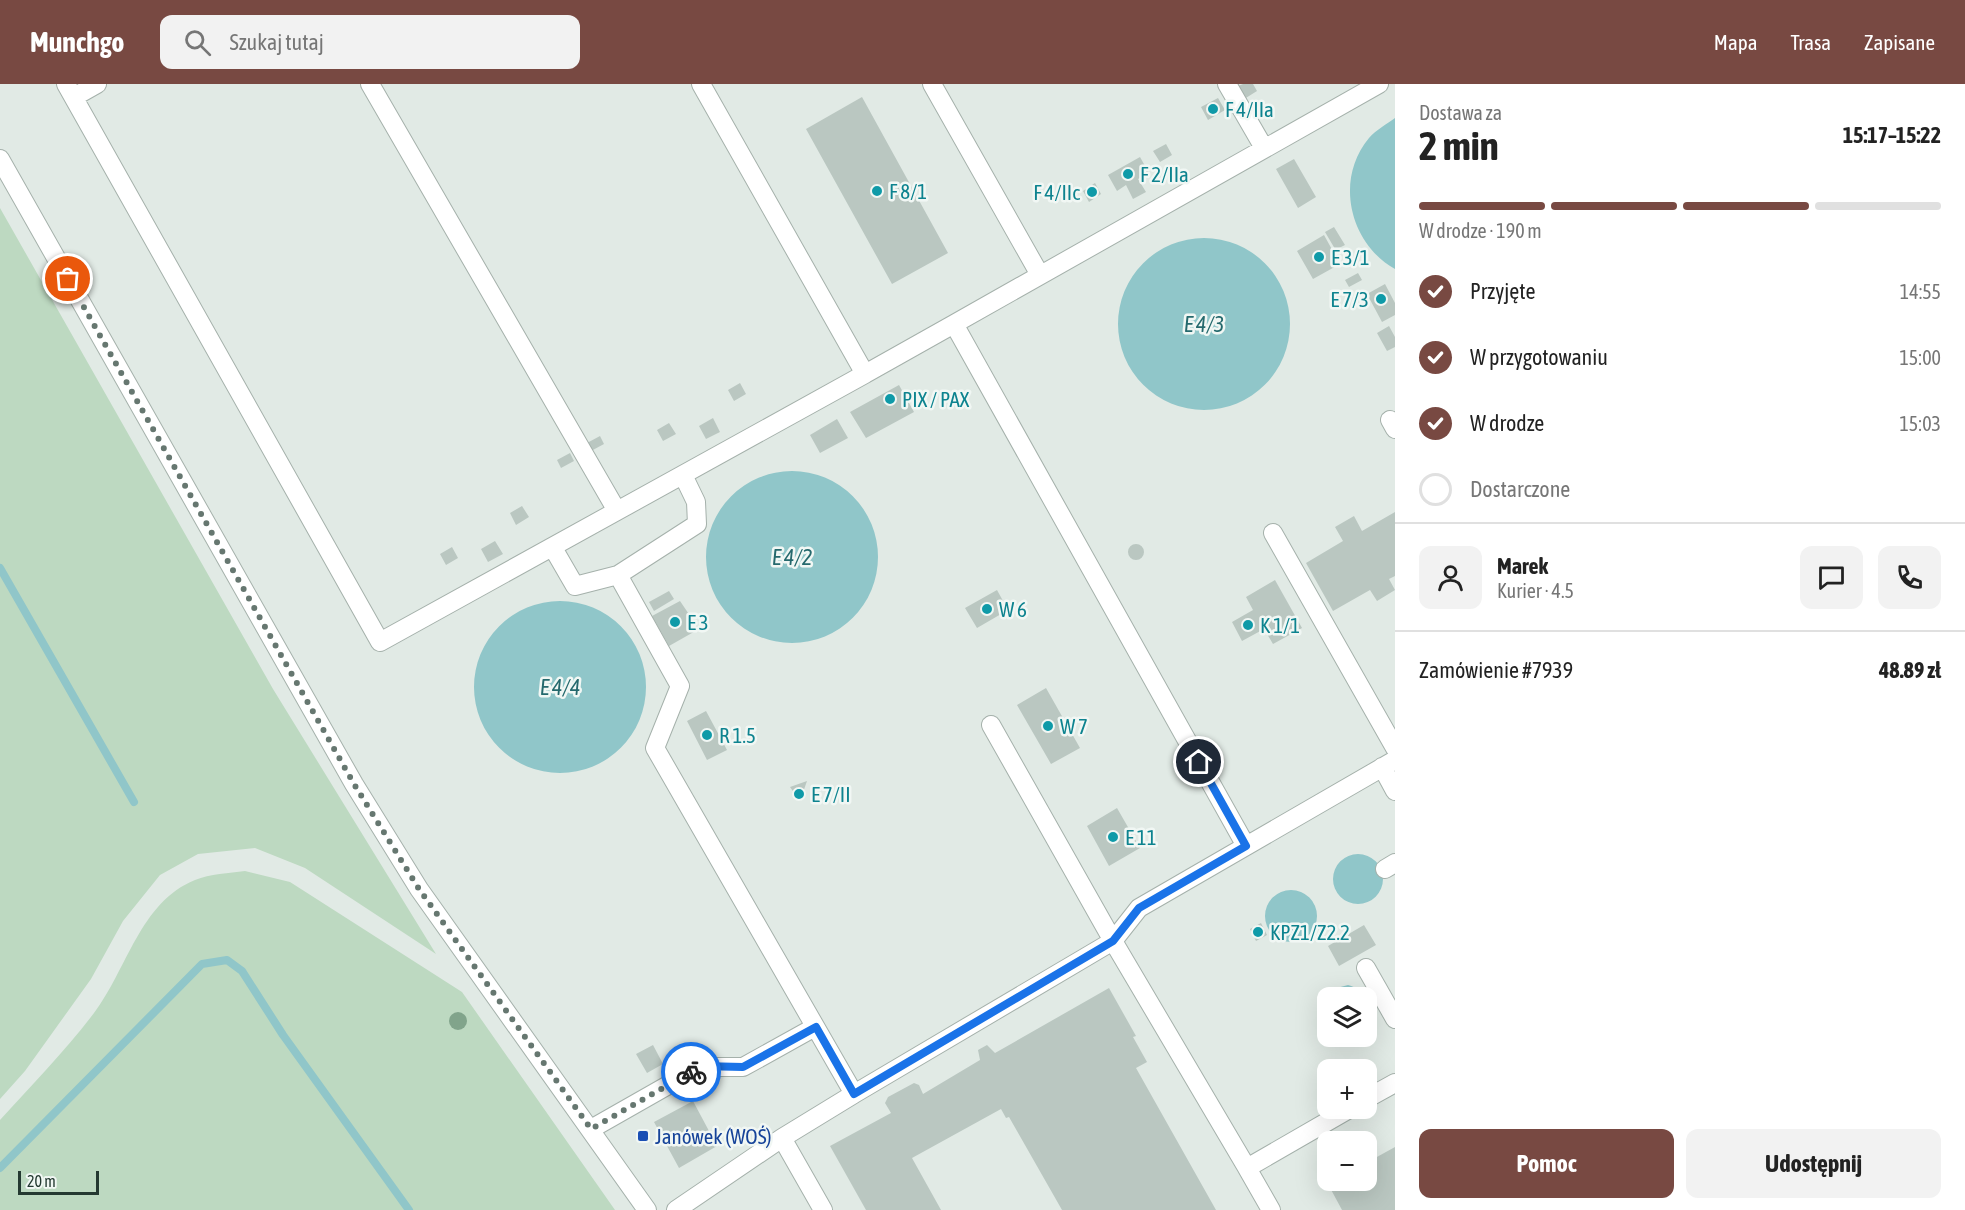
<!DOCTYPE html>
<html lang="pl">
<meta charset="utf-8">
<style>
body{margin:0;font-family:"Asap Condensed",sans-serif;background:#f2f2f2;color:#222;height:100vh;display:flex;flex-direction:column;font-size:22px;white-space:nowrap}
*{box-sizing:border-box;margin:0}
p{font-size:20px;color:#767676}
.icon{flex:none;width:33px;height:33px;fill:none;stroke:currentColor;stroke-width:2;stroke-linecap:round;stroke-linejoin:round}
.map{position:relative;flex:1;overflow:hidden}
.sheet{display:flex;flex-direction:column;background:#fff;width:570px}
.sheet>*{flex:none}
.buttons{position:absolute;left:1317px;top:903px;display:grid;gap:12px}
.buttons a{display:grid;place-items:center;width:60px;height:60px;border-radius:12px;background:#fff;box-shadow:0 6px 24px #0002;font-size:30px}
.scale{position:absolute;left:18px;bottom:15px;width:81px;box-sizing:border-box;padding-left:6px;border:3px solid #243931;border-top:0;font-size:16px;line-height:21px;white-space:nowrap;color:#243931;-webkit-text-stroke:4px #f1f7f4;paint-order:stroke}
.pin{position:absolute;display:grid;place-items:center;width:51px;height:51px;color:#fff;margin:-26px;border:3px solid #fff;border-radius:50%;box-shadow:0 2px 6px #0007}
.courier{position:absolute;display:grid;place-items:center;width:60px;height:60px;margin:-30px;border:4px solid #1a73e8;border-radius:50%;background:#fff;color:#222;box-shadow:0 2px 8px #0007}
.overview em{font-style:normal;font-weight:700}
.overview div{display:flex;flex-direction:column-reverse}
.overview{display:flex;align-items:center;justify-content:space-between;height:102px;padding:0 24px}
h1{font-size:39px;font-weight:700;line-height:45px}
.bar{display:grid;grid-template-columns:repeat(4,1fr);gap:9px 6px;align-content:center;height:72px;padding:0 24px}
.bar i{height:8px;border-radius:4px;background:#e0e0e0}
.bar .active{background:#784942}
.bar p{grid-column:span 4}
.line{display:flex;align-items:center;gap:15px;padding:0 24px;border-top:2px solid #e0e0e0}
.line div{flex:1}
.round{display:grid;place-items:center;flex:none;width:63px;height:63px;border-radius:12px;background:#f2f2f2}
ol{padding:0 24px;list-style:none}
li{display:flex;align-items:center;gap:18px;height:66px}
li p{margin-inline-start:auto}
li .icon{padding:6px;border-radius:50%;background:#784942;color:#fff;stroke-width:4}
li:last-child{color:#767676}
li i{width:33px;height:33px;border:3px solid #e0e0e0;border-radius:50%}
.cta{display:flex;gap:12px;margin-top:auto;padding:12px 24px}
.cta a{flex:1;height:69px;border-radius:12px;background:#784942;color:#fff;font-size:24px;font-weight:700;line-height:69px;text-align:center}
.cta a+a{background:#f2f2f2;color:#222}
header{display:flex;align-items:center;gap:36px;box-sizing:border-box;height:84px;padding:0 30px;background:#784942;color:#fff}
header strong{font-size:28px}
nav{display:flex;gap:33px;margin-inline-start:auto;font-size:21px}
.search{width:420px;height:54px;background:#f2f2f2;display:flex;align-items:center;gap:15px;box-sizing:border-box;padding:0 21px;border-radius:12px;color:#767676;font-size:22px}
main{display:flex;flex:1;min-height:0}
.map>svg:first-child{display:block}
.green{fill:#bdd9c1}
.water{fill:#90c6c9}
.lines{fill:none;stroke-linecap:round;stroke-linejoin:round}
.stream{stroke:#90c6c9;stroke-width:8}
.building{fill:#bac7c1}
.minor-casing{stroke:#a5b1ab;stroke-width:20}
.minor{stroke:#fff;stroke-width:18}
.tree{fill:#81a48b}
.done{stroke:#667770;stroke-width:6;stroke-dasharray:0 10.8}
.route{stroke:#1a73e8;stroke-width:8}
.culture-dot{fill:#0f9aa8;stroke:#f1f7f4;stroke-width:2}
.transit-dot{fill:#1a4fb4;stroke:#f1f7f4;stroke-width:2}
.labels{text-anchor:middle;dominant-baseline:central;stroke-width:5;stroke-linejoin:round;paint-order:stroke}
.culture-label{font-size:21px;fill:#0d838f;stroke:#f1f7f4;text-anchor:start}
.transit-label{font-size:21px;fill:#164399;stroke:#f1f7f4;text-anchor:start}
.water-label{font-size:22px;font-style:italic;fill:#25696d;stroke:#f1f7f4}
</style>
<header>
<strong>Munchgo</strong>
<div class="search"><svg class="icon" aria-label="search" viewBox="0 0 24 24"><circle cx="10" cy="10" r="6"/><path d="M15 15l6 6"/></svg>Szukaj tutaj</div>
<nav><a>Mapa</a><a>Trasa</a><a>Zapisane</a></nav>
</header>
<main>
<div class="map">
<svg width="1395" height="1126" viewBox="0 0 1395 1126">
<rect width="100%" height="100%" fill="#e1eae5"/>
<path class="green" d="M0,124L273,605L436,870L305,784L255,764L198,770L160,791L123,837L91,895L25,987L0,1015Z
M245,787L290,798L462,908L615,1126H0V1036C32,1001 65,967 94,929C127,886 140,818 195,796C210,790 229,789 245,787Z"/>
<path class="water" d="M1395,34V185C1350,160 1334,96 1369,54C1376,46 1387,40 1395,34Z
M1118 240a86 86 0 1 1 172 0a86 86 0 1 1-172 0Z
M706 473a86 86 0 1 1 172 0a86 86 0 1 1-172 0Z
M474 603a86 86 0 1 1 172 0a86 86 0 1 1-172 0Z
M1333 795a25 25 0 1 1 50 0a25 25 0 1 1-50 0Z
M1265 832a26 26 0 1 1 52 0a26 26 0 1 1-52 0Z
M1348,901C1367,906 1378,924 1367,942L1366,914H1328L1327,945L1322,936L1321,918L1333,905Z"/>
<g class="lines">
<path class="stream" d="M0,484L134,718
M0,1084L202,880L227,876L242,887L283,951L409,1126"/>
</g>
<path class="building" d="M1243,0H1253L1257,7L1241,17L1234,4Z
M862,13L948,169L892,200L806,45Z
M1218,14L1225,26L1208,36L1201,23Z
M1166,60L1172,71L1160,78L1153,67Z
M1140,73L1149,89L1138,95L1146,108L1133,115L1126,101L1117,107L1108,91Z
M1294,75L1316,113L1298,124L1276,85Z
M1095,99L1101,110L1089,118L1083,107Z
M1334,143L1345,161L1339,164L1342,168L1338,170L1325,148Z
M1324,151L1340,180L1313,195L1297,167Z
M1358,189L1362,196L1349,203L1345,196Z
M1385,200L1395,219V231L1382,238L1367,210Z
M1389,242L1395,253V263L1387,267L1377,249Z
M740,299L746,310L734,317L728,306Z
M899,301L914,328L866,354L850,328Z
M713,334L720,348L706,355L699,342Z
M837,335L848,354L820,369L810,351Z
M669,339L676,350L663,357L657,346Z
M600,352L604,360L591,367L587,359Z
M570,369L574,377L561,384L557,376Z
M522,422L529,433L516,441L510,429Z
M1395,428V492L1389,495L1395,506L1377,517L1370,506L1333,527L1306,479L1343,457L1335,443L1354,432L1362,447Z
M495,457L503,470L488,478L481,465Z
M1128 468a8 8 0 1 1 16 0a8 8 0 1 1-16 0Z
M452,463L458,474L446,481L440,470Z
M1275,496L1302,544L1273,560L1264,545L1242,557L1232,538L1253,526L1246,513Z
M997,506L1008,526L977,544L965,524Z
M669,507L674,515L654,527L649,518Z
M680,517L699,545L669,562L652,532Z
M1046,604L1080,664L1051,680L1017,621Z
M706,627L727,666L707,676L687,637Z
M807,697L800,717L790,703Z
M1117,724L1140,764L1109,782L1087,742Z
M1261,839L1267,851L1256,857L1250,845Z
M1364,841L1376,861L1339,882L1328,862Z
M1109,904L1136,952L1133,953L1147,978L1136,984L1216,1126H1062L1009,1033L1006,1034L1001,1025L912,1074L941,1126H866L830,1062L891,1029L885,1019L888,1013L914,999L919,1001L923,1010L980,976L978,966L987,961L995,969Z
M653,961L663,980L647,989L636,970Z
M693,1017L717,1062L679,1084L654,1038Z
M1395,1063V1126H1342L1328,1100L1335,1096H1366V1079Z"/>
<g class="lines">
<g class="minor-casing">
<path id="minor" d="M66,0L380,558L865,290L701,0
M370,0L617,427
M932,0L1040,191
M1227,0L1264,64
M74,13L97,0
M0,75L354,700L419,805L647,1126
M954,240L1379,0
M865,290L954,240L1246,762
M1390,336L1395,345
M1273,449L1395,664
M553,464L575,502L618,491L680,602L655,664L854,1010L1113,857L1139,824L1395,676
M618,491L697,440L696,418L683,391
M991,641L1113,857L1247,1084L1351,1024
M1382,683L1395,707
M1385,785L1395,779
M1366,884L1395,935
M1366,1015L1395,999
M591,1045L700,983H743L815,943
M782,1054L854,1010
M1247,1084L1271,1126
M676,1126L782,1054L823,1126"/>
</g>
<use href="#minor" class="minor"/>
</g>
<circle class="tree" cx="458" cy="937" r="9"/>
<g class="lines">
<path class="done" d="M68,195L354,700L419,805L591,1045L691,988"/>
<path class="route" d="M691,988L700,982L743,983L816,943L854,1010L1113,857L1139,824L1246,762L1199,678"/>
</g>
<g class="culture-dot">
<circle cx="1213" cy="25" r="6"/>
<circle cx="1128" cy="90" r="6"/>
<circle cx="877" cy="107" r="6"/>
<circle cx="1092" cy="108" r="6"/>
<circle cx="1319" cy="173" r="6"/>
<circle cx="1381" cy="215" r="6"/>
<circle cx="890" cy="315" r="6"/>
<circle cx="987" cy="525" r="6"/>
<circle cx="675" cy="538" r="6"/>
<circle cx="1248" cy="541" r="6"/>
<circle cx="1048" cy="642" r="6"/>
<circle cx="707" cy="651" r="6"/>
<circle cx="799" cy="710" r="6"/>
<circle cx="1113" cy="753" r="6"/>
<circle cx="1258" cy="848" r="6"/>
</g>
<rect class="transit-dot" x="637" y="1046" width="12" height="12" rx="3"/>
<g class="labels">
<g class="culture-label">
<text x="1225" y="25">F 4/IIa</text>
<text x="1140" y="90">F 2/IIa</text>
<text x="889" y="107">F 8/1</text>
<text x="1080" y="108" text-anchor="end">F 4/IIc</text>
<text x="1331" y="173">E 3/1</text>
<text x="1369" y="215" text-anchor="end">E 7/3</text>
<text x="902" y="315">PIX / PAX</text>
<text x="999" y="525">W 6</text>
<text x="687" y="538">E 3</text>
<text x="1260" y="541">K 1/1</text>
<text x="1060" y="642">W 7</text>
<text x="719" y="651">R 1.5</text>
<text x="811" y="710">E 7/II</text>
<text x="1125" y="753">E 11</text>
<text x="1270" y="848">KPZ1/Z2.2</text>
</g>
<g class="transit-label">
<text x="655" y="1052">Janówek (WOŚ)</text>
</g>
<g class="water-label">
<text x="1204" y="240">E 4/3</text>
<text x="792" y="473">E 4/2</text>
<text x="560" y="603">E 4/4</text>
</g>
</g>
</svg>
<div class="buttons">
<a><svg class="icon" aria-label="layers" viewBox="0 0 24 24"><path d="M12 4l9 5-9 5-9-5zM3 14l9 5 9-5"/></svg></a>
<a>+</a>
<a>−</a>
</div>
<div class="scale">20 m</div>
<div class="pin" style="left:68px;top:195px;background:#ea580c"><svg class="icon" aria-label="bag" viewBox="0 0 24 24"><path d="M5 8h14l-1 12H6zM9 8a3 3 0 0 1 6 0"/></svg></div>
<div class="pin" style="left:1199px;top:678px;background:#1f2937"><svg class="icon" aria-label="home" viewBox="0 0 24 24"><path d="M3 11l9-7 9 7M6 9v11h12V9"/></svg></div>
<div class="courier" style="left:691px;top:988px"><svg class="icon" aria-label="bike" viewBox="0 0 24 24"><circle cx="6" cy="16" r="4"/><circle cx="18" cy="16" r="4"/><path d="M6 16l4-8h5l3 8M10 8l3 8H6M13 5h3"/></svg></div>
</div>
<section class="sheet">
<div class="overview"><div><h1>2 min</h1><p>Dostawa za</p></div><em>15:17–15:22</em></div>
<div class="bar"><i class="active"></i><i class="active"></i><i class="active"></i><i></i><p>W drodze · 190 m</p></div>
<ol>
<li><svg class="icon" aria-label="check" viewBox="0 0 24 24"><path d="M5 12l5 5 9-10"/></svg>Przyjęte<p>14:55</p></li>
<li><svg class="icon" aria-label="check" viewBox="0 0 24 24"><path d="M5 12l5 5 9-10"/></svg>W przygotowaniu<p>15:00</p></li>
<li><svg class="icon" aria-label="check" viewBox="0 0 24 24"><path d="M5 12l5 5 9-10"/></svg>W drodze<p>15:03</p></li>
<li><i></i>Dostarczone</li>
</ol>
<div class="line" style="height:108px"><a class="round"><svg class="icon" aria-label="person" viewBox="0 0 24 24"><circle cx="12" cy="8" r="4"/><path d="M4 21q1-7 8-7t8 7"/></svg></a><div><b>Marek</b><p>Kurier · 4.5</p></div><a class="round"><svg class="icon" aria-label="chat" viewBox="0 0 24 24"><path d="M4 5h16v11H9l-5 4z"/></svg></a><a class="round"><svg class="icon" aria-label="phone" viewBox="0 0 24 24"><path d="M5 4h4l2 5-3 2q2 4 5 5l2-3 5 2v4C11 20 4 13 5 4z"/></svg></a></div>
<div class="line" style="height:78px"><div>Zamówienie #7939</div><b>48.89 zł</b></div>
<div class="cta"><a>Pomoc</a><a>Udostępnij</a></div>
</section>
</main>
